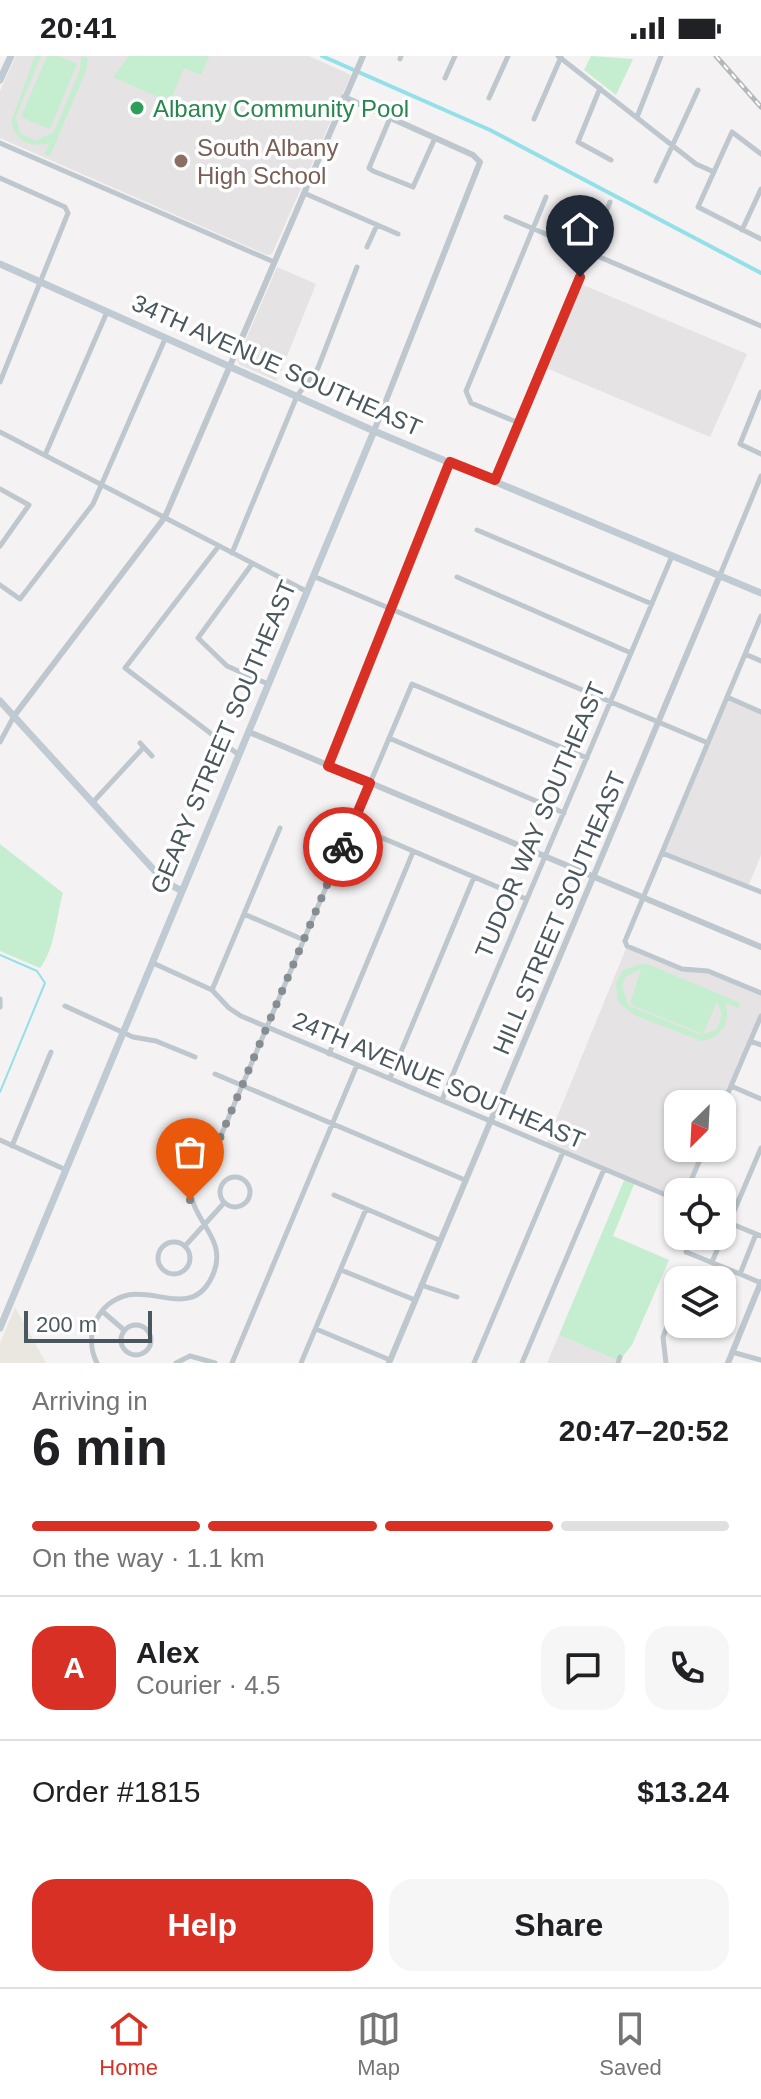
<!DOCTYPE html>
<meta charset="utf-8">
<style>
body{margin:0;font-family:Arial,sans-serif;background:#f6f6f6;color:#202124;height:100vh;display:flex;flex-direction:column;font-size:30px;white-space:nowrap}
*{box-sizing:border-box;margin:0}
p{font-size:26px;color:#757577}
.icon{flex:none;width:44px;height:44px;fill:none;stroke:currentColor;stroke-width:2;stroke-linecap:round;stroke-linejoin:round}
.map{position:relative;height:1307px;overflow:hidden}
.details{display:flex;flex-direction:column;background:#fff;flex:1}
.details>*{flex:none}
.needle{width:52px;rotate:204deg}
.fabs{position:absolute;left:664px;top:1034px;display:grid;gap:16px}
.fabs a{display:grid;place-items:center;width:72px;height:72px;border-radius:16px;background:#fff;box-shadow:0 2px 6px #0004;font-size:40px}
.scale{position:absolute;left:24px;bottom:20px;width:128px;box-sizing:border-box;padding-left:8px;border:4px solid #4a575e;border-top:0;font-size:22px;line-height:28px;white-space:nowrap;color:#4a575e;-webkit-text-stroke:6px #fff;paint-order:stroke}
.pin{position:absolute;display:grid;place-items:center;width:68px;height:68px;color:#fff;margin:-82px -34px;border-radius:50% 50% 50% 0;rotate:-45deg;box-shadow:0 0 8px #0007}
.pin .icon{rotate:45deg}
.courier{position:absolute;display:grid;place-items:center;width:80px;height:80px;margin:-40px;border:6px solid #d93025;border-radius:50%;background:#fff;color:#222;box-shadow:0 2px 10px #0007}
.overview em{font-style:normal;font-weight:800}
.overview div{display:flex;flex-direction:column-reverse}
.overview{display:flex;align-items:center;justify-content:space-between;height:136px;padding:0 32px}
h1{font-size:52px;font-weight:800;line-height:60px}
.bar{display:grid;grid-template-columns:repeat(4,1fr);gap:12px 8px;align-content:center;height:96px;padding:0 32px}
.bar i{height:10px;border-radius:6px;background:#e0e0e0}
.bar .active{background:#d93025}
.bar p{grid-column:span 4}
.line{display:flex;align-items:center;gap:20px;padding:0 32px;border-top:2px solid #e0e0e0}
.line div{flex:1}
.round{display:grid;place-items:center;flex:none;width:84px;height:84px;border-radius:24px;background:#f6f6f6}
.primary-button{display:flex;gap:16px;margin-top:auto;padding:16px 32px}
.primary-button a{flex:1;height:92px;border-radius:24px;background:#d93025;color:#fff;font-size:32px;font-weight:800;line-height:92px;text-align:center}
.primary-button a+a{background:#f6f6f6;color:#202124}
.status{display:flex;justify-content:space-between;align-items:center;height:56px;padding:0 40px;background:#fff;direction:ltr}
.status svg{height:22px;fill:currentColor}
.dock{display:flex;justify-content:space-around;align-items:center;height:112px;border-top:2px solid #e0e0e0;background:#fff;font-size:22px;color:#757577}
.dock a{display:grid;justify-items:center;gap:4px}
.dock .active{color:#d93025}
.map>svg:first-child{display:block}
.commercial{fill:#eae6e0}
.education{fill:#e5e3e3}
.green{fill:#c4eecf;fill-rule:evenodd}
.lines{fill:none;stroke-linecap:round;stroke-linejoin:round}
.stream{stroke:#94e0e8;stroke-width:2}
.canal{stroke:#94e0e8;stroke-width:4}
.minor{stroke:#bec7cd;stroke-width:5}
.tertiary{stroke:#bec7cd;stroke-width:6}
.secondary{stroke:#bfcad2;stroke-width:7}
.rail-casing{stroke:#b4b8bb;stroke-width:5}
.rail{stroke:#fff;stroke-width:2;stroke-dasharray:6;stroke-linecap:butt}
.done{stroke:#868d92;stroke-width:8;stroke-dasharray:0 14.4}
.route{stroke:#d93025;stroke-width:10}
.leisure-dot{fill:#2e9e5b;stroke:#fff;stroke-width:3}
.education-dot{fill:#8d6e63;stroke:#fff;stroke-width:3}
.labels{text-anchor:middle;dominant-baseline:central;stroke-width:7;stroke-linejoin:round;paint-order:stroke}
.leisure-label{font-size:24px;fill:#27864d;stroke:#fff;text-anchor:start}
.education-label{font-size:24px;fill:#785e54;stroke:#fff;text-anchor:start}
.street-label{font-size:24px;fill:#4a575e;stroke:#fff}
</style>
<div class="status"><b>20:41</b><svg viewBox="0 0 49 12"><path d="M0 12V9h3v3zM5 12V6h3v6zM10 12V3h3v9zM15 12V0h3v12zM26 1h20v11H26zM47 4h2v5h-2z"/></svg></div>
<div class="map">
<svg width="761" height="1307" viewBox="0 0 761 1307">
<rect width="100%" height="100%" fill="#f4f2f2"/>
<path class="commercial" d="M15,1251L46,1307H0V1288Z"/>
<path class="education" d="M16,0H309L351,19L272,198L267,199L0,82V35Z
M277,211L316,228L277,325L240,309L237,304Z
M581,228L747,298L710,381L546,312Z
M727,641L761,656V799L748,831L662,797Z
M627,890L682,913L704,914L761,937V961L722,1048H678V1092H705L687,1136H678V1144L546,1088Z
M559,1279L619,1305L618,1307H547Z"/>
<path class="green" d="M35,0H41L16,60L20,77L35,85L54,76L80,14L81,0L88,2L86,15L50,100L45,98L49,87C31,92 16,86 11,66Z
M47,0H58L77,8L50,73L21,61Z
M129,0H209L201,19L184,12L172,41L165,44L113,21Z
M591,0L633,3L616,39L584,14Z
M0,788L63,837C56,861 55,893 40,912L0,895Z
M645,907L740,947L738,952L725,947C732,966 721,982 701,985L634,959L618,946L616,927L623,914ZM641,913L630,948L703,978L717,945L722,959L717,973L701,979L628,949L622,929L625,921Z
M625,1122L635,1126L613,1180L669,1204L632,1289L619,1305L559,1279Z"/>
<g class="lines">
<path class="stream" d="M0,899L37,915L45,927L0,1036"/>
<path class="canal" d="M322,0L490,74L761,217"/>
<path class="minor" d="M558,0L696,108L714,116
M400,3L401,0
M445,22L455,0
M600,32L578,86L611,104
M489,42L508,0
M637,61L661,0
M390,62L369,112L373,115L413,131L435,82
M534,63L561,1
M0,87L274,206
M761,98L732,76L698,151L761,183
M0,122L65,151L68,157L0,326
M656,125L698,34
M304,137L398,178
M506,161L761,270
M742,174L761,133
M367,191L377,169
M761,336L740,388L761,398
M519,367L471,347L466,335L546,141
M0,376L306,535
M45,399L107,256
M495,424L610,146
M0,433L29,449L0,490
M477,474L652,548
M218,491L125,612L239,699
M232,497L297,340L318,312L357,211
M252,508L198,582L227,610L268,628
M720,519L761,420
M313,520L708,687
M457,521L631,597
M0,529L20,543L93,448L165,283
M761,560L625,885L627,890L682,913L708,915L761,937
M745,598L761,605
M727,641L761,656
M389,682L564,757
M0,686L14,660
M140,687L152,700
M328,710L449,407
M94,745L143,692
M352,769L526,843
M662,797L761,836
M244,858L304,884
M153,907L212,934L229,952L241,960L678,1144
M212,934L280,772
M0,943V951
M65,950L133,981L156,985L195,1001
M750,985L761,989
M329,998L413,796
M215,1018L465,1124
M390,1022L474,821
M731,1030L761,1043
M442,1044L672,500
M722,1051L761,960
M0,1084L64,1113
M12,1090L51,996
M220 1136a15 15 0 1 1 30 0a15 15 0 1 1-30 0Z
M686,1136L705,1092
M334,1139L439,1184
M722,1164L761,1180
M729,1167L761,1092
M691,1180L686,1196L740,1218L756,1178
M158 1202a16 16 0 1 1 32 0a16 16 0 1 1-32 0Z
M185,1190L224,1147
M712,1206L721,1185
M341,1214L415,1244
M740,1218L761,1227
M421,1229L457,1241
M102,1255L124,1274
M121 1284a15 15 0 1 1 30 0a15 15 0 1 1-30 0Z
M316,1273L390,1304
M732,1296L761,1304
M97,1307C83,1280 97,1246 128,1239C159,1233 196,1263 214,1216C228,1179 186,1163 191,1125L217,1089L412,628L587,702
M176,1307L190,1300L215,1307
M232,1307L357,1009
M301,1307L366,1153
M474,1307L563,1096
M522,1307L604,1113
M618,1307L620,1301
M666,1307L663,1281L678,1242"/>
<path class="tertiary" d="M344,41L473,99L480,106L374,375
M14,660L165,461L363,0
M249,676L761,891
M389,1307L720,519
M728,1307L761,1226"/>
<path class="secondary" d="M0,24L11,0
M0,208L374,375L761,537
M0,645L164,825L180,834
M0,1272L374,375"/>
<g class="rail-casing">
<path id="rail" d="M716,0L761,51"/>
</g>
<use href="#rail" class="rail"/>
</g>
<g class="lines">
<path class="done" d="M190,1144L196,1114L217,1089L343,791"/>
<path class="route" d="M343,791L370,727L328,710L448,410L450,406L495,424L580,221"/>
</g>
<circle class="leisure-dot" cx="137" cy="52" r="8"/>
<circle class="education-dot" cx="181" cy="105" r="8"/>
<g class="labels">
<g class="leisure-label">
<text x="153" y="52">Albany Community Pool</text>
</g>
<g class="education-label">
<text x="197" y="91">South Albany<tspan x="197" dy="28">High School</tspan></text>
</g>
<g class="street-label">
<text transform="translate(277 309) rotate(24)">34TH AVENUE SOUTHEAST</text>
<text transform="translate(223 681) rotate(-67)">GEARY STREET SOUTHEAST</text>
<text transform="translate(540 764) rotate(-67)">TUDOR WAY SOUTHEAST</text>
<text transform="translate(559 857) rotate(-67)">HILL STREET SOUTHEAST</text>
<text transform="translate(439 1024) rotate(23)">24TH AVENUE SOUTHEAST</text>
</g>
</g>
</svg>
<div class="fabs">
<a><svg class="needle" viewBox="-14 -14 28 28"><path d="M0-13l5 13h-10z" fill="#e53935"/><path d="M0 13l5-13h-10z" fill="#757577"/></svg></a>
<a><svg class="icon" aria-label="locate" viewBox="0 0 24 24"><circle cx="12" cy="12" r="6"/><path d="M12 2v4M12 18v4M2 12h4M18 12h4"/></svg></a>
<a><svg class="icon" aria-label="layers" viewBox="0 0 24 24"><path d="M12 4l9 5-9 5-9-5zM3 14l9 5 9-5"/></svg></a>
</div>
<div class="scale">200 m</div>
<div class="pin" style="left:190px;top:1144px;background:#ea580c"><svg class="icon" aria-label="bag" viewBox="0 0 24 24"><path d="M5 8h14l-1 12H6zM9 8a3 3 0 0 1 6 0"/></svg></div>
<div class="pin" style="left:580px;top:221px;background:#1f2937"><svg class="icon" aria-label="home" viewBox="0 0 24 24"><path d="M3 11l9-7 9 7M6 9v11h12V9"/></svg></div>
<div class="courier" style="left:343px;top:791px"><svg class="icon" aria-label="bike" viewBox="0 0 24 24"><circle cx="6" cy="16" r="4"/><circle cx="18" cy="16" r="4"/><path d="M6 16l4-8h5l3 8M10 8l3 8H6M13 5h3"/></svg></div>
</div>
<section class="details">
<div class="overview"><div><h1>6 min</h1><p>Arriving in</p></div><em>20:47–20:52</em></div>
<div class="bar"><i class="active"></i><i class="active"></i><i class="active"></i><i></i><p>On the way · 1.1 km</p></div>
<div class="line" style="height:144px"><b class="round" style="background:#d93025;color:#fff">A</b><div><b>Alex</b><p>Courier · 4.5</p></div><a class="round"><svg class="icon" aria-label="chat" viewBox="0 0 24 24"><path d="M4 5h16v11H9l-5 4z"/></svg></a><a class="round"><svg class="icon" aria-label="phone" viewBox="0 0 24 24"><path d="M5 4h4l2 5-3 2q2 4 5 5l2-3 5 2v4C11 20 4 13 5 4z"/></svg></a></div>
<div class="line" style="height:104px"><div>Order #1815</div><b>$13.24</b></div>
<div class="primary-button"><a>Help</a><a>Share</a></div>
</section>
<nav class="dock">
<a class="active"><svg class="icon" aria-label="home" viewBox="0 0 24 24"><path d="M3 11l9-7 9 7M6 9v11h12V9"/></svg>Home</a>
<a><svg class="icon" aria-label="map" viewBox="0 0 24 24"><path d="M3 6l6-2 6 2 6-2v14l-6 2-6-2-6 2zM9 4v14M15 6v14"/></svg>Map</a>
<a><svg class="icon" aria-label="saved" viewBox="0 0 24 24"><path d="M7 4h10v16l-5-4-5 4z"/></svg>Saved</a>
</nav>
